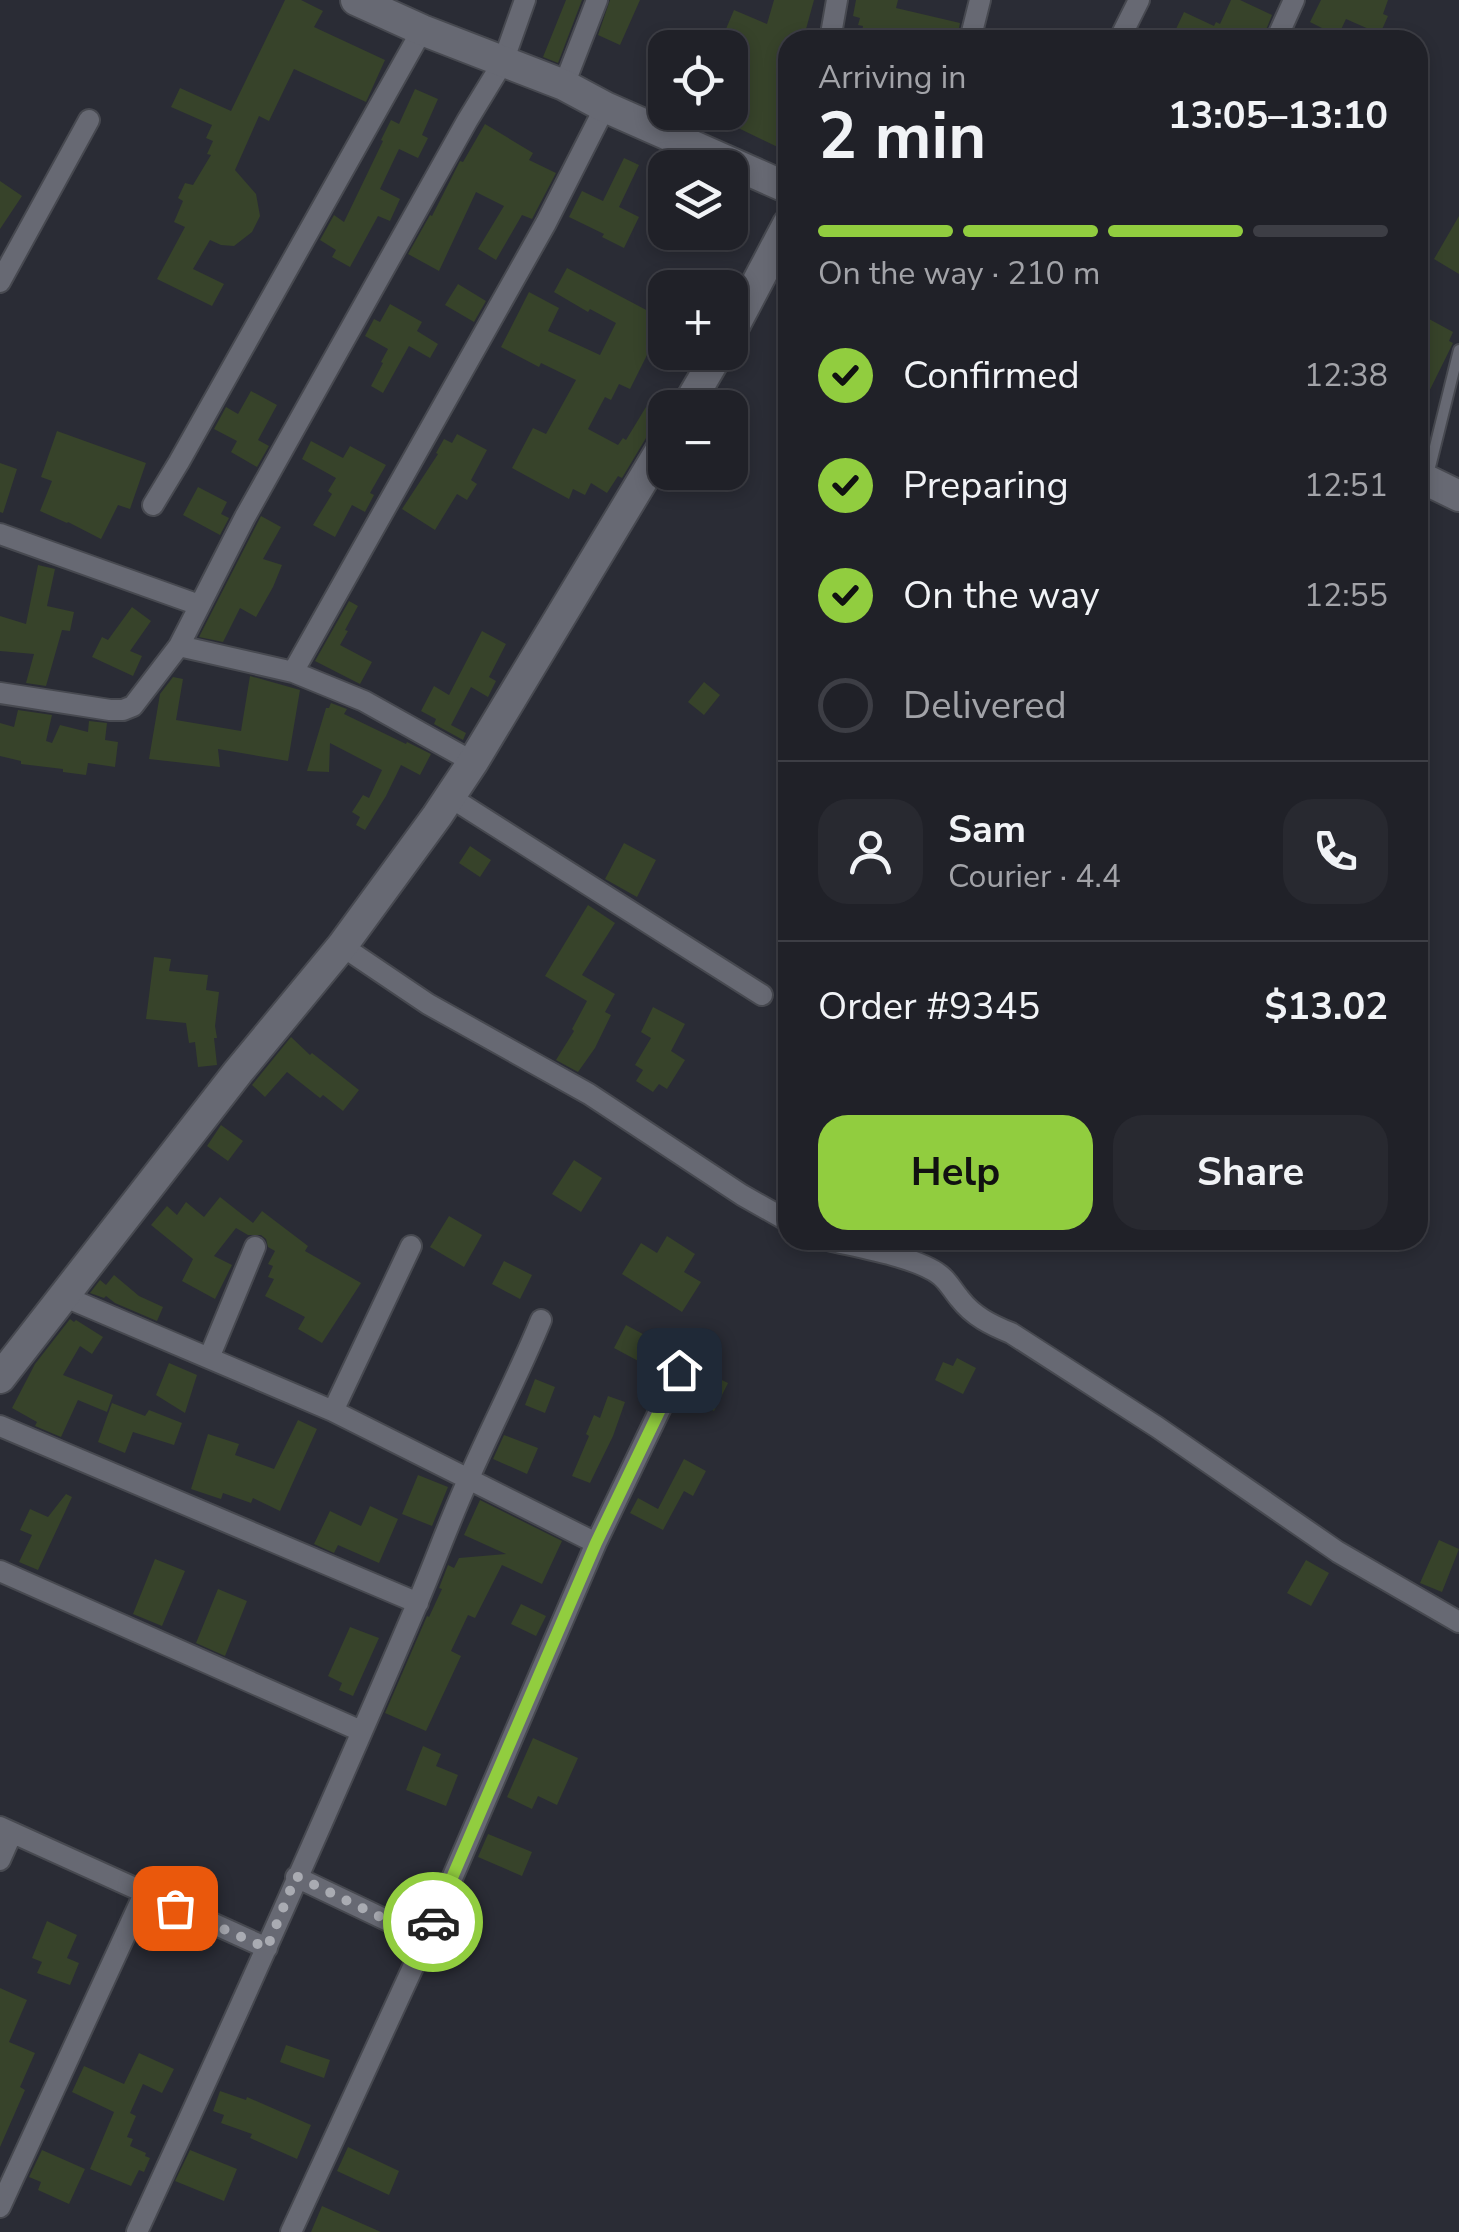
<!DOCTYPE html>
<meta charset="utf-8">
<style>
body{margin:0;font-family:"Nunito Sans",sans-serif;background:#282930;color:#f1f3f6;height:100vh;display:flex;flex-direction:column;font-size:38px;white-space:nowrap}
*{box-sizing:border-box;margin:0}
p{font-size:32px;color:#a2a3a8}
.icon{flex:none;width:55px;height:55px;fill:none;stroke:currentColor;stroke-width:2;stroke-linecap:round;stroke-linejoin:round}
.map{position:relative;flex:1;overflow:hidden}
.sheet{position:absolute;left:778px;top:30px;width:650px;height:1220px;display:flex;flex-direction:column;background:#202128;border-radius:30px;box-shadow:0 5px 15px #0003,0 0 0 2px #3d3e45}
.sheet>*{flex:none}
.tools{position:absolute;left:648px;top:30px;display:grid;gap:20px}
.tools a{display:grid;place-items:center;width:100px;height:100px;border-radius:20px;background:#202128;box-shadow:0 5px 15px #0003,0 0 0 2px #3d3e45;font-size:50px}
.pin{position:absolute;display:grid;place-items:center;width:85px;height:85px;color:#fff;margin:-42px;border-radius:20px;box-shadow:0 5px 15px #0006}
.courier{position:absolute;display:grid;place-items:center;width:100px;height:100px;margin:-50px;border:8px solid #91cd3f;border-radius:50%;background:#fff;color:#222;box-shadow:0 2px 12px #0007}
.headline em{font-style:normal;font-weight:700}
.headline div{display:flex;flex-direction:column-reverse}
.headline{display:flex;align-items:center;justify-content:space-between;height:170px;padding:0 40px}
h1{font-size:65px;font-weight:700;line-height:75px}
.bar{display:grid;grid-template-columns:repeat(4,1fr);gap:15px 10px;align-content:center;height:120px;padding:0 40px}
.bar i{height:12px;border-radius:8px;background:#3d3e45}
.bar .current{background:#91cd3f}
.bar p{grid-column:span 4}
.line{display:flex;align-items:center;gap:25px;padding:0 40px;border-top:2px solid #3d3e45}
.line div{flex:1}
.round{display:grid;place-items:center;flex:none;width:105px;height:105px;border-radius:30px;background:#282930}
ol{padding:0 40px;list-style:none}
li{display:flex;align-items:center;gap:30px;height:110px}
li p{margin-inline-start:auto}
li .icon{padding:10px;border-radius:50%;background:#91cd3f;color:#111;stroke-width:4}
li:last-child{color:#a2a3a8}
li i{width:55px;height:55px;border:5px solid #3d3e45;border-radius:50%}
.button{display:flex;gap:20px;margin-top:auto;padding:20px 40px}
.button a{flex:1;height:115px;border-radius:30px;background:#91cd3f;color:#111;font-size:40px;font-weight:700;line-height:115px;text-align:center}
.button a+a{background:#282930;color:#f1f3f6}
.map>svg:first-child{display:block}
.building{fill:#37432a}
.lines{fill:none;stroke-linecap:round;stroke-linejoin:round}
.lane-casing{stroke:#474950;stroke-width:14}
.street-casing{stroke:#474950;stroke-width:24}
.secondary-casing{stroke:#474950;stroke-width:34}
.lane{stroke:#676973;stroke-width:10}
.street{stroke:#676973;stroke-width:20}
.secondary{stroke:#676973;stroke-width:30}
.done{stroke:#a9abb2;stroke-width:10;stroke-dasharray:0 18}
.route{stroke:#91cd3f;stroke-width:12}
</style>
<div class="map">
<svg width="1459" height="2232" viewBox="0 0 1459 2232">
<rect width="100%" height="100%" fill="#2a2c35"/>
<path class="building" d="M285,0H301L323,11L314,27L385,60L366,102L294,69L269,121L259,116L235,170L256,194L260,216L252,232L234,246L221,245L210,240L193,269L224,284L212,306L157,279L185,227L174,222L183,201L178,198L185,183L193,185L211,155L207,154L213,141L206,138L212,125L171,107L180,88L231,111Z
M566,0H582L558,63L543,57Z
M610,0H640L620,45L598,35Z
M774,0H814L803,40H788V152L730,124V48H718L734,10L767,24Z
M856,0H898L896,8L960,23L957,40H860L863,26L858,25L860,18L853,16Z
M1231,0H1240L1272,15L1262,40H1201L1176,29L1184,12L1214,26L1216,22L1220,24Z
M1321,0H1388L1383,14L1388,16L1380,34L1346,19L1338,36L1310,22Z
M415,89L438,99L422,135L428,138L418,158L399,149L380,189L400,199L390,221L378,216L350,267L332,257L336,250L320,240L334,215L344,222L383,141L381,140L391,120L399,124Z
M485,124L533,153L529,160L556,173L532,219L522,215L496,260L478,249L504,206L476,192L439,271L408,254L430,215L432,216L460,161L463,162Z
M624,158L639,165L619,207L639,217L624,248L602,237L604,234L569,217L582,191L603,201Z
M0,181L22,196L0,229Z
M1459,216V274L1434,259Z
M567,268L650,312L665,282V342L656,337L630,389L619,384L611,400L605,397L588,429L618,445L623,438L626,440L646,407L665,419V422L649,433L622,478L618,476L607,493L591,483L585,495L573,489L569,499L512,468L533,428L546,434L576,380L541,363L539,367L501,347L529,292L559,308L548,331L600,355L616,323L590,309L588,312L554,292Z
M458,284L486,301L474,322L445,305Z
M390,304L422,322L417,331L438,344L430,358L409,346L383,393L371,386L383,363L381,362L388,349L365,336L374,319L380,322Z
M1418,313L1453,332L1449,341L1453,343L1418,414Z
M251,391L277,405L258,440L269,446L257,467L231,452L237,441L214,429L226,407L238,414Z
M57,431L146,463L130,509L118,505L101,539L68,522L67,523L40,511L52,481L41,477Z
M457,434L487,450L471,480L477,484L467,500L457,494L435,530L402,509L438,454L436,453L444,439L452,443Z
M311,441L343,458L350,446L386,465L370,493L374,495L365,512L352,505L335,537L313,525L332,494L328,491L336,478L302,459Z
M0,463L17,469L3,513L0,512Z
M198,487L227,502L221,514L229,518L220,535L183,515Z
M261,516L281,527L263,559L282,565L273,587L256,617L240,608L223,642L199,637Z
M38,565L55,569L47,606L74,612L70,631L62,630L46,686L26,683L34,654L0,651V616L26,624Z
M349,601L358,606L345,630L348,631L340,645L372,662L360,684L315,661Z
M132,607L151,621L130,651L142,656L133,676L92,657L102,637L108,640Z
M482,631L506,644L489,677L496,681L488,697L471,687L451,725L466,733L463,740L434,724L436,719L421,711L434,686L449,695Z
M250,676L300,690L288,761L218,749L220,767L149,759L160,694L173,677L183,679L176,720L241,731Z
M704,682L720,695L704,715L688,702Z
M331,703L347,709L344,714L406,744L407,742L431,754L420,775L401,765L386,796L365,830L356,825L360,817L352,812L363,795L369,798L382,770L330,743L329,772L307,771L326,708H329Z
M18,710L52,715L46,741L52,743L60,725L88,732L89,721L107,723L105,740L118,742L115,767L88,763L86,775L63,772V769L21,764V761L0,756V723L14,727Z
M624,843L656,860L637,897L605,879Z
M470,846L491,860L480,877L459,863Z
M588,905L615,923L582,975L615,994L605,1012L611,1015L595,1048L578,1072L556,1060L574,1031L572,1029L587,1001L545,976Z
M154,957L171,959L169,971L208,975L206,990L219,992L215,1026L217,1038H214L217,1065L198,1067L195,1042L189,1043L186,1023L146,1019Z
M653,1007L685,1024L671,1051L685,1060L667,1089L659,1084L653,1092L636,1081L643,1070L635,1065L651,1038L641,1032Z
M291,1037L310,1055L312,1053L359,1090L343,1111L323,1095L320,1098L287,1072L265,1097L252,1085Z
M221,1125L243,1141L228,1161L207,1146Z
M574,1160L602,1178L581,1212L552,1194Z
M220,1197L253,1223L262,1211L308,1246L305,1251L361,1283L322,1343L298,1329L305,1317L265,1296L274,1279L268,1277L273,1266L268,1264L275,1251L268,1247L266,1239L261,1235H248L236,1228L214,1256L232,1265L215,1299L182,1281L193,1259L151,1225L167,1206L177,1215L186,1202L204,1217Z
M449,1216L482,1235L464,1267L430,1247Z
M667,1236L695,1254L684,1272L701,1282L682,1312L622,1274L641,1243L657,1253Z
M504,1261L532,1275L520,1299L492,1284Z
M114,1275L139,1296L163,1307L157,1321L115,1303L106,1296L104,1298L90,1293L100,1280L106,1285Z
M70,1319L74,1322L76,1320L103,1337L92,1354L80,1346L63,1375L113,1395L107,1412L78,1400L61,1437L35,1426L37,1422L12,1408L35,1364Z
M626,1325L654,1340L642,1363L614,1348Z
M692,1351L709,1360L703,1371L728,1383L714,1411L688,1398L684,1405L681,1404L684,1392L692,1375V1368L690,1361Z
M957,1358L976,1368L963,1394L935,1380L943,1362L953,1366Z
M169,1363L197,1375L185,1413L156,1395Z
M535,1379L555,1387L545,1413L525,1405Z
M608,1396L625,1402L613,1436L590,1483L572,1476L589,1436L586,1434L594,1415L600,1418Z
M112,1403L145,1416L149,1410L182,1423L174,1445L133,1432L125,1453L98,1442Z
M298,1420L317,1429L280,1511L253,1498L251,1503L223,1493L221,1499L191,1489L208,1434L239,1444L235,1455L274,1469Z
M504,1435L538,1448L527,1474L493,1459Z
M684,1459L706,1471L693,1496L684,1491L663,1530L630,1513L638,1498L658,1509Z
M418,1475L448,1487L432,1526L402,1514Z
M66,1494L72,1497L38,1570L19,1562L32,1535L20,1530L30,1509L48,1517Z
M480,1500L562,1541L542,1584L502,1565L475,1618L468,1615L451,1651L461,1656L426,1731L385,1713L427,1616L429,1617L442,1589L439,1588L448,1565L454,1568L459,1558L506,1554L464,1535Z
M370,1506L398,1519L379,1563L338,1545L334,1553L314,1544L330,1511L361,1526Z
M1439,1540L1459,1549L1442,1592L1420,1583Z
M155,1559L185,1571L162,1626L133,1614Z
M1306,1560L1329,1573L1311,1606L1287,1593Z
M218,1589L247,1601L225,1656L196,1643Z
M521,1604L546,1616L536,1636L511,1624Z
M350,1627L379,1638L353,1696L339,1690L342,1683L328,1676Z
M533,1738L578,1758L557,1805L538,1796L532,1809L507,1797Z
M423,1746L441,1754L436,1766L458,1775L446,1806L406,1790Z
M488,1834L532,1852L522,1876L478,1857Z
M47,1921L77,1935L67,1958L79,1963L70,1985L37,1973L42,1962L32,1958Z
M0,1988L27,2000L9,2042L35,2053L20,2087L25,2090L0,2147Z
M286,2045L330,2060L324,2078L280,2062Z
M139,2053L174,2069L162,2093L143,2084L130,2113L136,2116L127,2137L133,2139L130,2146L146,2153L145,2156L150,2158L144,2172L139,2170L131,2186L90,2169L114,2112L72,2092L84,2066L124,2084Z
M220,2091L246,2100L247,2097L311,2125L297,2159L250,2138L252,2134L221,2123L224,2115L213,2111Z
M348,2147L399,2171L389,2195L337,2171Z
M42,2150L85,2169L69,2204L38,2190L41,2182L29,2177Z
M190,2150L237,2169L224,2201L175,2181Z
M322,2206L381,2232H311Z"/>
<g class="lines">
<g class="lane-casing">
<path id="lane" d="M1428,475L1459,350"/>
</g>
<g class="street-casing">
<path id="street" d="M830,40L837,0
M970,40L980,0
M1119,40L1139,0
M1276,40L1294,0
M564,85L597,0
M0,282L89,120
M153,505L179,462L422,30
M0,534L199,605
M179,646L293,672L364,701L473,762
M293,672L546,223L605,107
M0,693L110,710H123L133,706L179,646L245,517L467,121L503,62L525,0
M450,797L762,995
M342,946L428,1004L589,1094L742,1195L788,1221
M828,1240C857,1247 917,1257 940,1275C948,1281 953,1291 960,1299C973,1316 991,1325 1011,1333L1157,1427L1338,1552L1459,1622
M63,1296L333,1411L596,1543
M209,1358L255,1247
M333,1411L411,1246
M0,1426L418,1603
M0,1571L361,1731
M0,1827L267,1948
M0,1860L12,1833
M296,1877L426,1939
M0,2207L144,1894
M137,2232C233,2024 327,1815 417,1604C435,1562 450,1519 469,1478C492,1425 519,1374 541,1320
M291,2232L426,1939L596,1543L679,1370"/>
</g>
<g class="secondary-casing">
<path id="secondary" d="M356,0L422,30L564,85L605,107L788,188
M730,334L788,224
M686,408L719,352
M1418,476L1459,496
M0,1378L238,1072L342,946L437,816L473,762L665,443"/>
</g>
<use href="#lane" class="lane"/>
<use href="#street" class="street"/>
<use href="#secondary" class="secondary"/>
</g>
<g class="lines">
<path class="done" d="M175,1908L267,1948L296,1876L426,1939L433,1922"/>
<path class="route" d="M433,1922L596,1543L679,1370"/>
</g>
</svg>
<div class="tools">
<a><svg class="icon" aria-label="locate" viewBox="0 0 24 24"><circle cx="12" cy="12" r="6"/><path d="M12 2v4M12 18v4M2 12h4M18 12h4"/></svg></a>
<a><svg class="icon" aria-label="layers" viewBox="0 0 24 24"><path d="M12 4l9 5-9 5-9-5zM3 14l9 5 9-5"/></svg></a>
<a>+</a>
<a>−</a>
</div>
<div class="pin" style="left:175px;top:1908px;background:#ea580c"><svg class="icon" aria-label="bag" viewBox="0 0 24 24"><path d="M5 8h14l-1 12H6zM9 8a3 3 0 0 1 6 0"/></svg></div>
<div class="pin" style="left:679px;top:1370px;background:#1f2937"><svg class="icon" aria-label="home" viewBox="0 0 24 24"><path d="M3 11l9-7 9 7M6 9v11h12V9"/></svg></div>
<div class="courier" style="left:433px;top:1922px"><svg class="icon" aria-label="car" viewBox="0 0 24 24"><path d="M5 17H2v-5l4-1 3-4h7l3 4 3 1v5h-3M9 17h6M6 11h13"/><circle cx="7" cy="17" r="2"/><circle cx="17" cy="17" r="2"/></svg></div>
<section class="sheet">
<div class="headline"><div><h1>2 min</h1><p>Arriving in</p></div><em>13:05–13:10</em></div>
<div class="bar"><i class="current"></i><i class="current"></i><i class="current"></i><i></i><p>On the way · 210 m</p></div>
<ol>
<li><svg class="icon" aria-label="check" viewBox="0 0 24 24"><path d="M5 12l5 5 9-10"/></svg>Confirmed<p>12:38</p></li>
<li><svg class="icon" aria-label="check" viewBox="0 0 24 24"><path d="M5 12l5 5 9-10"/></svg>Preparing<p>12:51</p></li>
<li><svg class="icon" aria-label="check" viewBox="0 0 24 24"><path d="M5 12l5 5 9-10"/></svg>On the way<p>12:55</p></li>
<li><i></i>Delivered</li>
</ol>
<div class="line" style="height:180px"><a class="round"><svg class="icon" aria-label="person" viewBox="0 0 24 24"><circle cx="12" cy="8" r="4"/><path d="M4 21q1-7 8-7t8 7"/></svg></a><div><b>Sam</b><p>Courier · 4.4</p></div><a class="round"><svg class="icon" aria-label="phone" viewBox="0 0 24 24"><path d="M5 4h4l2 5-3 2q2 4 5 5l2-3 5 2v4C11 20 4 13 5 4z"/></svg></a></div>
<div class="line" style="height:130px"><div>Order #9345</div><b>$13.02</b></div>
<div class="button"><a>Help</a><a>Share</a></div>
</section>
</div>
